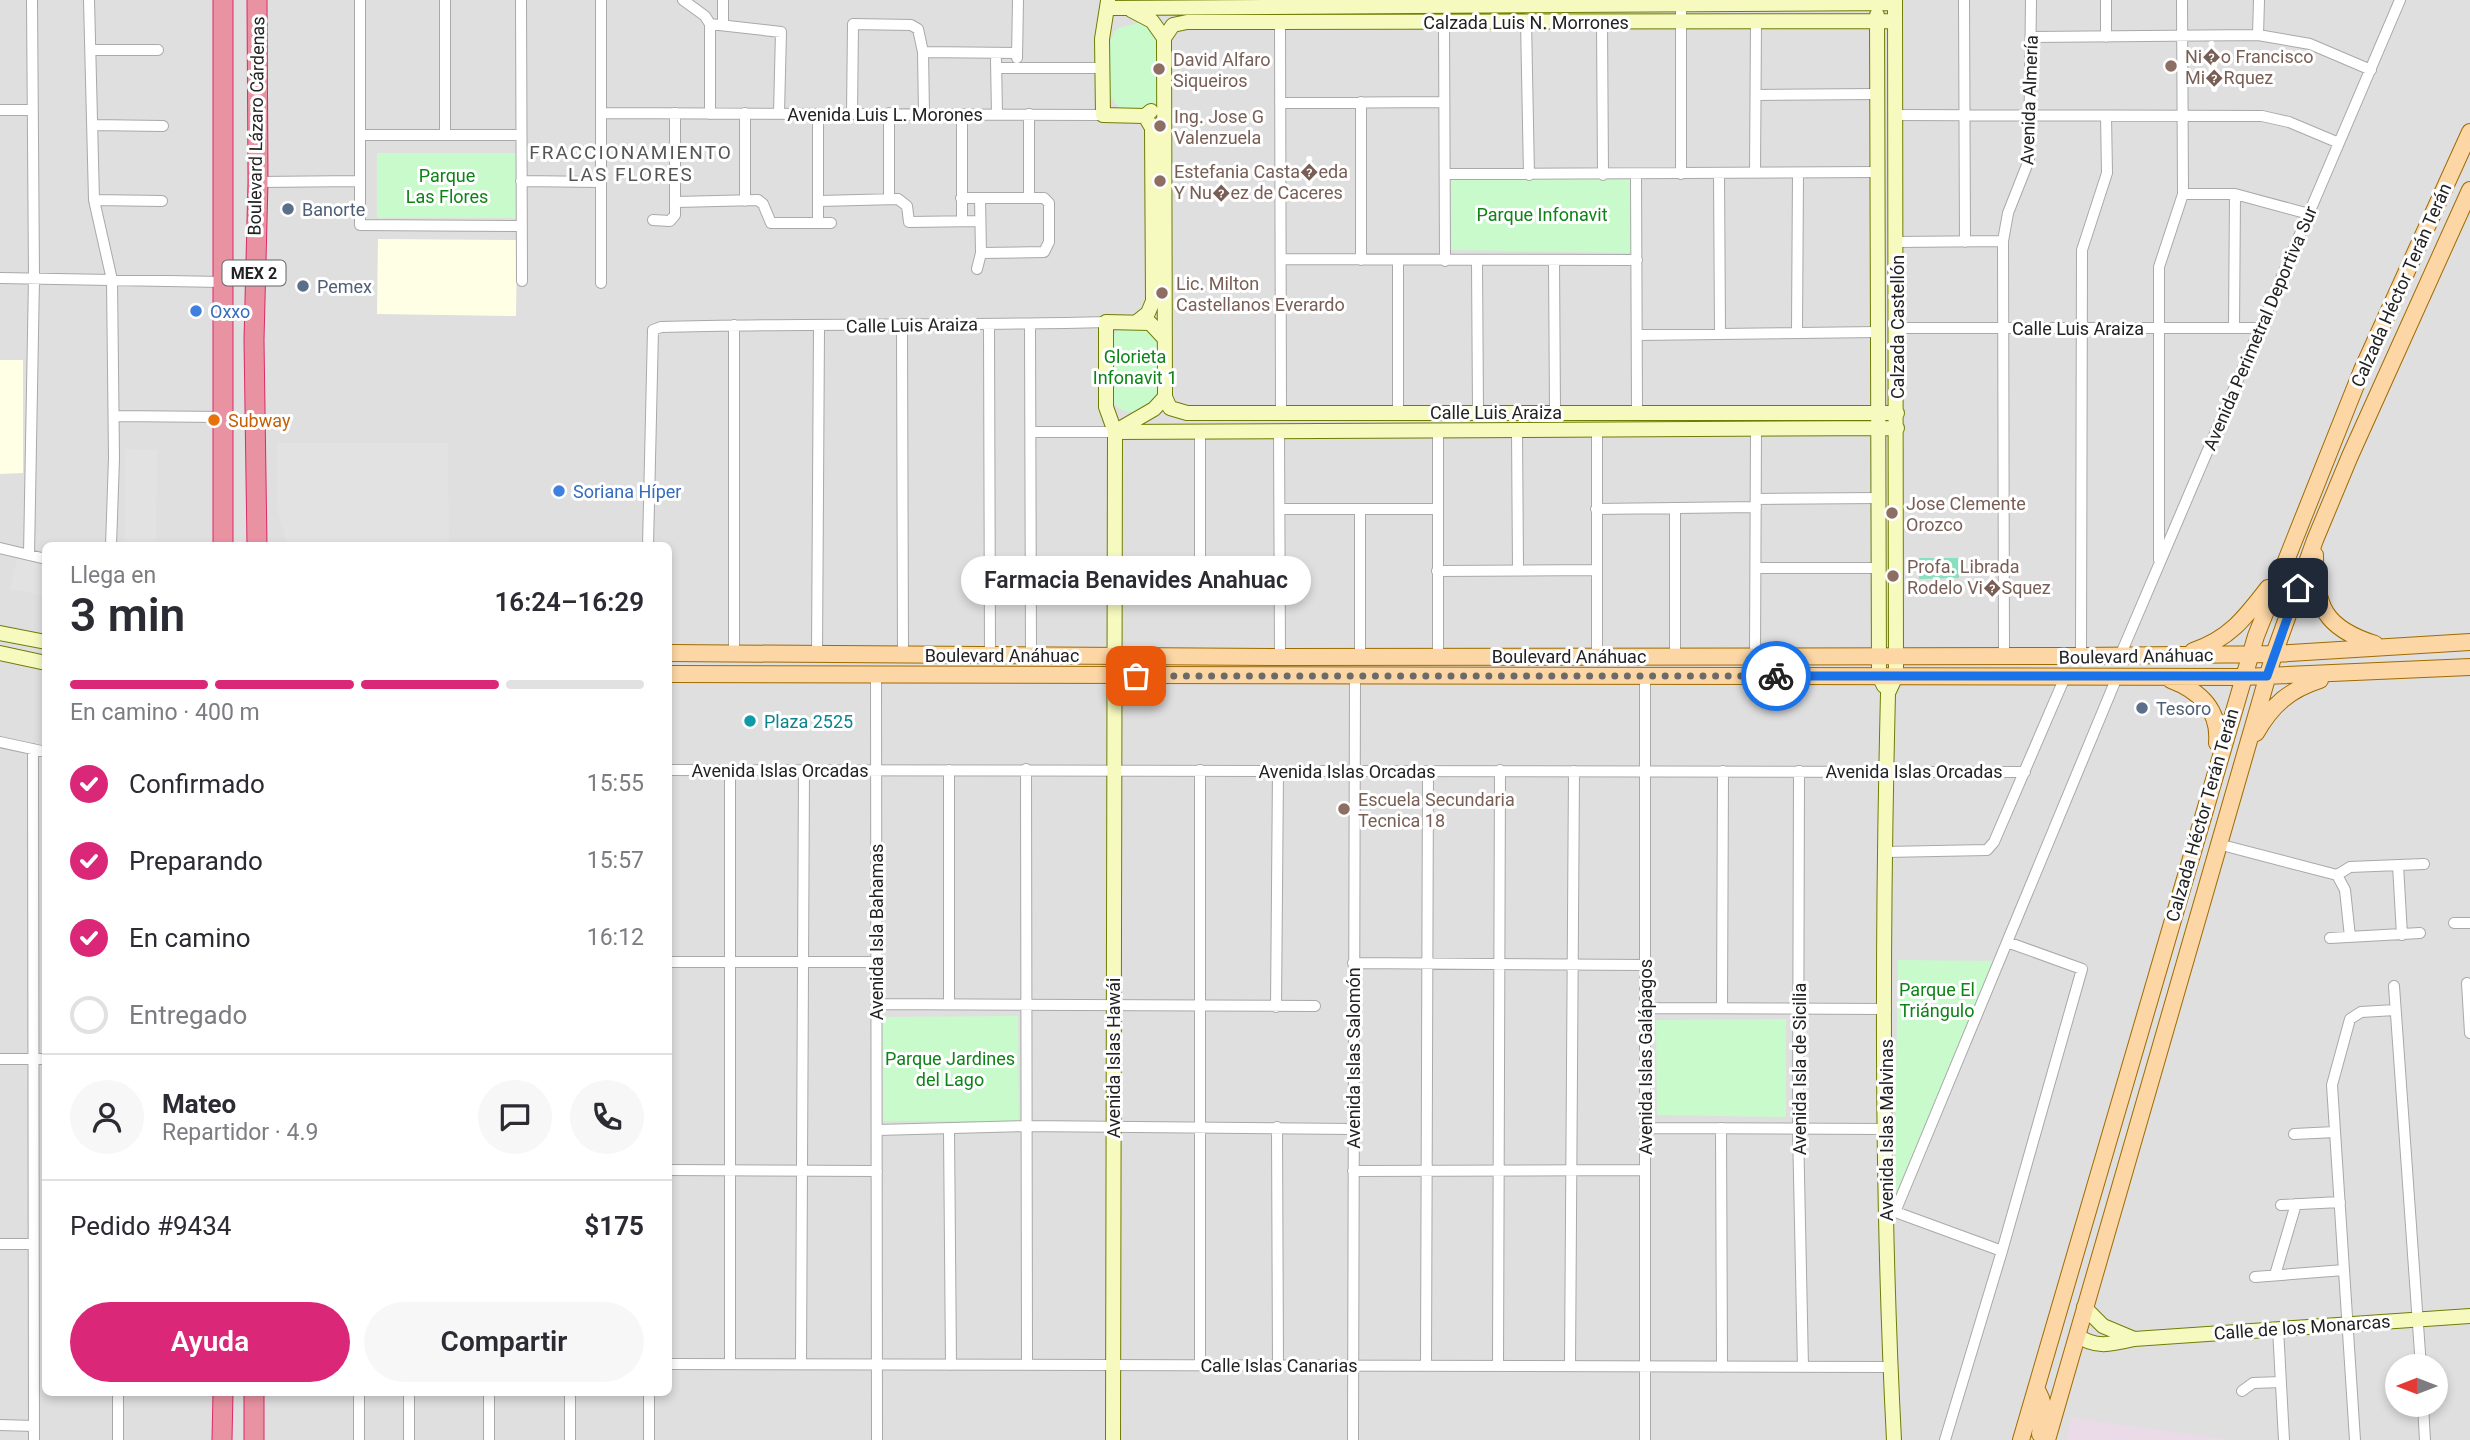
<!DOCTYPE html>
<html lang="es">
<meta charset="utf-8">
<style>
body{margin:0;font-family:Roboto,sans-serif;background:#f7f7f7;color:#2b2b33;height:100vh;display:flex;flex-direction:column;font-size:26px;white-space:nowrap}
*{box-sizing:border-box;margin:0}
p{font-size:23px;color:#7c7c81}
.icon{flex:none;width:38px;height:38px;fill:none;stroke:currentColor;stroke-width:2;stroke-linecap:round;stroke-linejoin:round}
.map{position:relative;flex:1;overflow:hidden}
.side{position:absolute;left:42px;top:542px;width:630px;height:854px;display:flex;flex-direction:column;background:#fff;border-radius:10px;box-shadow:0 4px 10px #0003}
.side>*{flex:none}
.needle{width:46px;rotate:270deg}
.controls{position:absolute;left:2385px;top:1354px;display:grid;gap:14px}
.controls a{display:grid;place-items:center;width:63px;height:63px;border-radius:50%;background:#fff;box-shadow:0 4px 10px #0003;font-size:35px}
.pin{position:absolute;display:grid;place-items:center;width:60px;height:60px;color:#fff;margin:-30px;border-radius:14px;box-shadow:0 4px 10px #0006}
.courier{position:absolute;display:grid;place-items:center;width:70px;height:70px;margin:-35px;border:5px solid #1a73e8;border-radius:50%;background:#fff;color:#222;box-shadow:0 2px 9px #0007}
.bubble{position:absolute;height:49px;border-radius:24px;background:#fff;box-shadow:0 4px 10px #0003;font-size:23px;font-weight:600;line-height:49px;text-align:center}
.summary em{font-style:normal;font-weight:600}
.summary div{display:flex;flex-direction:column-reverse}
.summary{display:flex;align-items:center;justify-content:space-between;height:119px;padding:0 28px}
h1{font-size:46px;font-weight:600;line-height:52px}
.bar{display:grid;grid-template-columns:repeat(4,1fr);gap:10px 7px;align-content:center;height:84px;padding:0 28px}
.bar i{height:9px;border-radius:5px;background:#e1e1e2}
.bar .active{background:#db2777}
.bar p{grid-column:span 4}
.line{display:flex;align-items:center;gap:18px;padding:0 28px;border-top:2px solid #e1e1e2}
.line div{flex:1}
.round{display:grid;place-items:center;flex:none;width:74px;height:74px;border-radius:37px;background:#f7f7f7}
ol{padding:0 28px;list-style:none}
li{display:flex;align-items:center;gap:21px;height:77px}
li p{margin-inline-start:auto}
li .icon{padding:7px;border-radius:50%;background:#db2777;color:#fff;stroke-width:4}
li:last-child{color:#7c7c81}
li i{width:38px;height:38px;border:4px solid #e1e1e2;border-radius:50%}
.cta{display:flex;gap:14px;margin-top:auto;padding:14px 28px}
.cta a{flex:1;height:80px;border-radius:42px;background:#db2777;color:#fff;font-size:28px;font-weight:600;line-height:80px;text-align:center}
.cta a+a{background:#f7f7f7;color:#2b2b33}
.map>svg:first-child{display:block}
.residential{fill:#e0dfdf;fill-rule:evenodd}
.industrial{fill:#ebdbe8}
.education{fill:#ffffe5}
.park{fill:#c8facc}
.pitch{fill:#88e0be}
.parking{fill:#e2e2e2}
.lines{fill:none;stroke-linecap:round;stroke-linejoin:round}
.street-casing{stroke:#a9a9a9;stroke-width:12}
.secondary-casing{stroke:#707d05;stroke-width:16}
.primary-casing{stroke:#a06b00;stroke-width:18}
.highway-casing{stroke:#dc2a67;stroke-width:21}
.street{stroke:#fff;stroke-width:10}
.secondary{stroke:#f7fabf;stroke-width:14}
.primary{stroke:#fcd6a4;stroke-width:16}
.highway{stroke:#e892a2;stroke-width:19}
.done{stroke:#6b6a68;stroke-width:7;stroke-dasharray:0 12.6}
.route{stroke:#1a73e8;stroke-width:9}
.education-dot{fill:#8d6e63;stroke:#fff;stroke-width:2.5}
.service-dot{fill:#5c6f8a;stroke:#fff;stroke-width:2.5}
.shop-dot{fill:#3f7fe0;stroke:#fff;stroke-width:2.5}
.food-dot{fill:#e8710a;stroke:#fff;stroke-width:2.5}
.culture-dot{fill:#0f9aa8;stroke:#fff;stroke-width:2.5}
.labels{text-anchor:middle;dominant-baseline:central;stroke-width:6;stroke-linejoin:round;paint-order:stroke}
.shield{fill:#fff;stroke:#646464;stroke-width:2}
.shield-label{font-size:16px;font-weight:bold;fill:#222}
.street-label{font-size:18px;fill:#222;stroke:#fff}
.education-label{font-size:18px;fill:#785e54;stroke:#fff;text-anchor:start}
.park-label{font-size:18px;fill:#0c8416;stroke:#fff}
.service-label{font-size:18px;fill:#4e5e75;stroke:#fff;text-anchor:start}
.shop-label{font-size:18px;fill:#366cbe;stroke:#fff;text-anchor:start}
.food-label{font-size:18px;fill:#c56008;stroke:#fff;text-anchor:start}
.culture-label{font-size:18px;fill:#0d838f;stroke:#fff;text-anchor:start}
.neighbourhood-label{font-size:19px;letter-spacing:2px;fill:#555;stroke:#fff}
</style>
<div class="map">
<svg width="2470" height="1440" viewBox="0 0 2470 1440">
<rect width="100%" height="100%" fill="#f2efe9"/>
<path class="residential" d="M0,0H2470V1440H0ZM46,546H668V1393H46ZM2398,1367H2436V1405H2398Z"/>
<path class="industrial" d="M2072,1418L2229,1440H2066Z"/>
<path class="education" d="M378,239L517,240L516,316L377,314Z
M0,360H23V473L0,474Z"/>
<path class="park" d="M1139,23L1150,28L1159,38V99C1153,108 1146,111 1136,112C1098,115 1101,44 1118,28Z
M377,153H517L518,218H377Z
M1632,175L1634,253L1451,250V176Z
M1138,323L1159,339C1160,356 1167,382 1158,398C1149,415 1117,419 1111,396C1107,379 1112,354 1112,336L1123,326Z
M1898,960L1997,961L1894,1197Z
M1018,1016L1019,1121H883L882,1017Z
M1786,1019V1117L1657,1115L1656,1020Z"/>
<path class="pitch" d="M1919,558H1959V578L1919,579Z"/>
<path class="parking" d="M277,443H448L449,546H287L277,507Z
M125,449L157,450L156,546H121L125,539Z
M17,558L45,565V596L10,589Z"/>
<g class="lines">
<g class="street-casing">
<path id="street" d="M89,0L94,200L112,280L114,458L111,546
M360,0V225L521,226
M445,0V135
M521,0L522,281
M683,0L705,16L710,24
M723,0V25
M1964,0L1965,242
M1681,4V174
M1280,21L1281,413
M1526,21L1529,175
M1602,21L1603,175
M1444,22L1445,261
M710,24L781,32L779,113
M2258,35L2259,0
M2031,37L2258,35L2310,44L2371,70
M2106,37V0
M91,50H158
M923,52L1017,53
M1017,58L1018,0
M996,60L997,114
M997,68H1102
M1756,95L1877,94
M1361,102V260
M1280,103L1444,102
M0,110H32
M601,113L1103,115
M710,114V24
M818,114V223
M852,114L853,24L911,25L918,29L923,52L924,114
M962,114V221
M1896,115L2262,116L2289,122L2339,143
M92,125L163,126
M360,135H521
M1719,173L1720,333
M1755,173L1756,21
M1445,174L1878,172
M1636,175L1637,413
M521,181L600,182
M258,182L360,181
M2183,194H2235L2309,214
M961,198H1044L1049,203V242L1044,252L981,253
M1029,198V114
M889,199V113
M94,200L162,201
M745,201V113
M819,201L898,199L907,206L909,222L980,221
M676,202L758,200L763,204L771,223H831
M653,220L670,221L675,215V113
M1897,242L2003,241
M1281,259L1637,260
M1554,260L1555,412
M1477,261L1478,413
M977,269L981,253L980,198
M0,278L223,282
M601,283V0
M1030,324L1031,655
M734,325V654
M989,325L990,655
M902,326L903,655
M1897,328H2259
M2234,328L2235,194
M1797,332L1798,173
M1637,335L1878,332
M1398,413V260
M114,416L223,417
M1517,429L1518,570
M1438,430V656
M1032,432H1115
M1200,432V572
M1279,432L1280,657
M1756,499L1878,498
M1280,509H1437
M1596,509L1756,507
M648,546L653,330L661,327C809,323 957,326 1106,322
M0,548L46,559
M29,555L34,278L32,0
M2159,560V267L2183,194L2182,0
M1756,568H1878
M1115,571L1280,572
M1437,571L1597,570
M817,654L819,326
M1755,654L1756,429
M1597,655V429
M1675,655V508
M2081,656L2082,250L2107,173L2106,116
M2120,656L2400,0
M1360,657V509
M2004,657L2003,241L2008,213L2029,160L2031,0
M1645,675V1440
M876,676L877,1440
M0,742L46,752
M33,749L34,1440
M1026,769L1027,1365
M668,770L2025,772
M1200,770V1365
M1799,771L1798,1128L1803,1367
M2218,844L2337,875L2350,867L2424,864
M1885,852L1987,850L1994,842L2065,677
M2398,865L2402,935
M2337,875L2345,890L2350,937
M2454,923H2470
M2330,938L2420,933
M668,962H876
M1353,963L1645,965
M2467,983L2470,1033
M2394,986L2421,1367
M876,1004L1315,1006
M949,1004V770
M1276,1007L1278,771
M1722,1007L1723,771
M1645,1008L1886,1009
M0,1059H46
M1277,1127L1278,1365
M1645,1128L1886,1129
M1721,1128L1722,1367
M877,1130L1025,1126L1353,1129
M949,1130L951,1365
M2294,1134L2335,1132
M668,1170L877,1171
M1353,1171L1645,1170
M2281,1205L2340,1202
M1890,1210L2002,1251
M1895,1212L2117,677
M0,1244H33
M2275,1275L2296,1204
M2255,1277L2344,1270
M2278,1328L2284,1440
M668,1364L1890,1367
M730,1364V770
M801,1364L804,770
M1426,1366L1428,771
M1498,1366L1500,770
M1570,1366L1574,771
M2242,1391L2253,1383L2281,1382
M118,1393V1440
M649,1393V1440
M2423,1405L2425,1440
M0,1425L34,1426
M359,1440V1393
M409,1440V1393
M489,1440V1393
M570,1440V1393
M1353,1440L1355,676
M1945,1440L2002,1251L2082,969L2007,942
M2355,1440L2332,1085L2350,1019L2361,1012L2395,1010"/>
</g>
<g class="secondary-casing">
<path id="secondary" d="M1108,1L1102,39L1103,115L1145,116L1151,111
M1108,8L1895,3
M1131,10L1152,21L1164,38L1165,397
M1877,15L1879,676L1884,686
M1164,38L1173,25L1187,22L1895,21
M1138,321L1148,313L1153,301L1152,128L1145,116
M1165,397L1170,408L1187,413H1897
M1116,431L1154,409L1165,397
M1115,432L1897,428
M0,633L46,642
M0,653L46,663
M2084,1307L2103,1326L2134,1339
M2077,1335C2095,1349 2113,1344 2134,1339L2470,1316
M1113,1440L1115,432L1106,407V322L1150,323L1165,339
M1894,1440C1881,1192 1882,941 1888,693L1896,676L1895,0"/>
</g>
<g class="primary-casing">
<path id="primary" d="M2315,555C2315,606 2324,628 2375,644
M2193,651C2229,639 2245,618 2268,588
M668,653L1280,657L2081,656L2274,654L2470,642
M668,674L2243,677L2470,667
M2171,680C2200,691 2220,710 2217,743
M2256,733C2272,705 2289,690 2320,680
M2036,1389C2047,1404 2042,1417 2040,1434
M2021,1440L2256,636L2362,370L2470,132
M2047,1440L2274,654L2315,540L2350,456L2470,190"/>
</g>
<g class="highway-casing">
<path id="highway" d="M223,0V546
M257,0L258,182L254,340L257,546
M254,1393V1440
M222,1440L223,1393"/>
</g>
<use href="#street" class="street"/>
<use href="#secondary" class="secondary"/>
<use href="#primary" class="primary"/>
<use href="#highway" class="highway"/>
</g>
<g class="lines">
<path class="done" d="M1136,676H1776"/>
<path class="route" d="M1776,676H2267L2298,588"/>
</g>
<g class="education-dot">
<circle cx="2171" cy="66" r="7"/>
<circle cx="1159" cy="69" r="7"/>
<circle cx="1160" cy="126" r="7"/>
<circle cx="1160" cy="181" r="7"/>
<circle cx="1162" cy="293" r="7"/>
<circle cx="1892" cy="513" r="7"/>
<circle cx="1893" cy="576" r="7"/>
<circle cx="1344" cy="809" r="7"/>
</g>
<g class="service-dot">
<circle cx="288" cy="209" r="7"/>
<circle cx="303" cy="286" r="7"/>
<circle cx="2142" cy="708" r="7"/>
</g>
<g class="shop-dot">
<circle cx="196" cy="311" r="7"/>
<circle cx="559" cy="491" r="7"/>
</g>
<circle class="food-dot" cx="214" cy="420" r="7"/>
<circle class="culture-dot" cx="750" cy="721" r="7"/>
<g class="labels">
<rect class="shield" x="222.5" y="260.5" width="63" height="25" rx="5"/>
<g class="shield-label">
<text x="254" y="273">MEX 2</text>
</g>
<g class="street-label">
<text x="1526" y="22">Calzada Luis N. Morrones</text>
<text transform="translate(2029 100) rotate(-88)">Avenida Almería</text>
<text x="885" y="114">Avenida Luis L. Morones</text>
<text transform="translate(256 126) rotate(-89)">Boulevard Lázaro Cárdenas</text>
<text transform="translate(2401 285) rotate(-66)">Calzada Héctor Terán Terán</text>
<text transform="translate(912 325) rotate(-1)">Calle Luis Araiza</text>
<text transform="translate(1897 327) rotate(-90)">Calzada Castellón</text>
<text x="2078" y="328">Calle Luis Araiza</text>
<text transform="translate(2260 328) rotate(-67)">Avenida Perimetral Deportiva Sur</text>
<text x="1496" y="412">Calle Luis Araiza</text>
<text x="1002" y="655">Boulevard Anáhuac</text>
<text x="1569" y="656">Boulevard Anáhuac</text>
<text transform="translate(2136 656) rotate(-1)">Boulevard Anáhuac</text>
<text x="780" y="770">Avenida Islas Orcadas</text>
<text x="1347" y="771">Avenida Islas Orcadas</text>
<text x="1914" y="771">Avenida Islas Orcadas</text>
<text transform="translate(2202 815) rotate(-74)">Calzada Héctor Terán Terán</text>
<text transform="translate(876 932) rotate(-90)">Avenida Isla Bahamas</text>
<text transform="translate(1645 1057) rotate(-90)">Avenida Islas Galápagos</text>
<text transform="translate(1113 1058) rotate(-90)">Avenida Islas Hawái</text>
<text transform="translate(1353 1058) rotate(-90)">Avenida Islas Salomón</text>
<text transform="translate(1799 1069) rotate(-90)">Avenida Isla de Sicilia</text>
<text transform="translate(1886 1130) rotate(-90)">Avenida Islas Malvinas</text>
<text transform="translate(2302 1327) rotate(-4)">Calle de los Monarcas</text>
<text x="1279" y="1365">Calle Islas Canarias</text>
</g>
<g class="education-label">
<text x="2185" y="56">Ni�o Francisco<tspan x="2185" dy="21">Mi�Rquez</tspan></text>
<text x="1173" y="59">David Alfaro<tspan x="1173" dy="21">Siqueiros</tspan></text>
<text x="1174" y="116">Ing. Jose G<tspan x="1174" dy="21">Valenzuela</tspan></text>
<text x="1174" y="171">Estefania Casta�eda<tspan x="1174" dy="21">Y Nu�ez de Caceres</tspan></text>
<text x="1176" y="283">Lic. Milton<tspan x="1176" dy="21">Castellanos Everardo</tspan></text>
<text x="1906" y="503">Jose Clemente<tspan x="1906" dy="21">Orozco</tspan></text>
<text x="1907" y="566">Profa. Librada<tspan x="1907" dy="21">Rodelo Vi�Squez</tspan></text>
<text x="1358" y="799">Escuela Secundaria<tspan x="1358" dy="21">Tecnica 18</tspan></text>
</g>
<g class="park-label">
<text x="447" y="175">Parque<tspan x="447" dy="21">Las Flores</tspan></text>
<text x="1542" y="214">Parque Infonavit</text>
<text x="1135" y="356">Glorieta<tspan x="1135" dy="21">Infonavit 1</tspan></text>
<text x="1937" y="989">Parque El<tspan x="1937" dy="21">Triángulo</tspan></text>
<text x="950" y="1058">Parque Jardines<tspan x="950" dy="21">del Lago</tspan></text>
</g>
<g class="service-label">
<text x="302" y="209">Banorte</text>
<text x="317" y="286">Pemex</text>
<text x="2156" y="708">Tesoro</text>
</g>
<g class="shop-label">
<text x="210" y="311">Oxxo</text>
<text x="573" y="491">Soriana Híper</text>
</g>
<g class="food-label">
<text x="228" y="420">Subway</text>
</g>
<g class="culture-label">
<text x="764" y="721">Plaza 2525</text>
</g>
<g class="neighbourhood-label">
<text x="631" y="152">FRACCIONAMIENTO<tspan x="631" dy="22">LAS FLORES</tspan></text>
</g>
</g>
</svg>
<div class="controls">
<a><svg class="needle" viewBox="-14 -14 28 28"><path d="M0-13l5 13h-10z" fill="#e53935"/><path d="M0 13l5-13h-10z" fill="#7c7c81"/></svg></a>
</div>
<div class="pin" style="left:1136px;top:676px;background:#ea580c"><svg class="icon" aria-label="bag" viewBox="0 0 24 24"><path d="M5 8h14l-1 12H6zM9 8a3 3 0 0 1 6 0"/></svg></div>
<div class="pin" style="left:2298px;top:588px;background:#1f2937"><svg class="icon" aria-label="home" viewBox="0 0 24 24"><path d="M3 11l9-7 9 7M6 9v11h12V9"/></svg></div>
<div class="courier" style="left:1776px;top:676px"><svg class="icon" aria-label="bike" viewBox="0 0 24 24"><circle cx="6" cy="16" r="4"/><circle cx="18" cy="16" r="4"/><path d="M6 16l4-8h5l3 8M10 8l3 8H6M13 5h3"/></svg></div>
<div class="bubble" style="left:961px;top:556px;width:350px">Farmacia Benavides Anahuac</div>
<section class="side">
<div class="summary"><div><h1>3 min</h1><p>Llega en</p></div><em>16:24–16:29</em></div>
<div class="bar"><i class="active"></i><i class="active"></i><i class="active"></i><i></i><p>En camino · 400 m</p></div>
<ol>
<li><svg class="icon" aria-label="check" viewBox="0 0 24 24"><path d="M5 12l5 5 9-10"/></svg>Confirmado<p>15:55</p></li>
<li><svg class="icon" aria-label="check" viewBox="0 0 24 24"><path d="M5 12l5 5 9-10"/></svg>Preparando<p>15:57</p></li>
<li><svg class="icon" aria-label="check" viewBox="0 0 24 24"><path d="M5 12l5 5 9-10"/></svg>En camino<p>16:12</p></li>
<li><i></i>Entregado</li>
</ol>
<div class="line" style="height:126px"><a class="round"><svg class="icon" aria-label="person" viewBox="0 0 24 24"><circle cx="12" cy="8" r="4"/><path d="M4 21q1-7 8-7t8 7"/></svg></a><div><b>Mateo</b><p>Repartidor · 4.9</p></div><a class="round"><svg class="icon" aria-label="chat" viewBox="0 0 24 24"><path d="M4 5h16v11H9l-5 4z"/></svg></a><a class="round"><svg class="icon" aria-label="phone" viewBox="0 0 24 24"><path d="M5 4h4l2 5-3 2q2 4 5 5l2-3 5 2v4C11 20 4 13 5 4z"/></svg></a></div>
<div class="line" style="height:91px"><div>Pedido #9434</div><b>$175</b></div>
<div class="cta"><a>Ayuda</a><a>Compartir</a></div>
</section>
</div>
